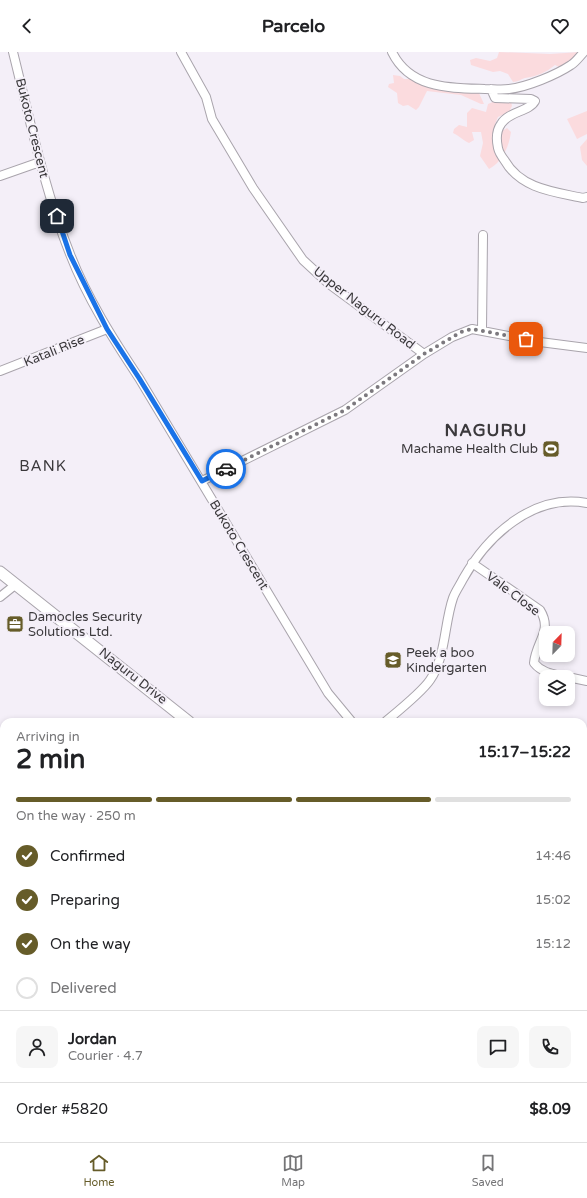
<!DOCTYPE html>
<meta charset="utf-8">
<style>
body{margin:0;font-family:"Varela Round",sans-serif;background:#f6f6f6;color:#202124;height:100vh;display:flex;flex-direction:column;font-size:15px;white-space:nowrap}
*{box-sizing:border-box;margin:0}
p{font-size:13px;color:#757577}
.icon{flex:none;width:22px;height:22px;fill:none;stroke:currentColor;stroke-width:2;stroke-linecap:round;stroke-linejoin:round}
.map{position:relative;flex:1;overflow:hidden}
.drawer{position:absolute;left:0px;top:666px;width:587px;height:424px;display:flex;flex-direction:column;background:#fff;border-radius:12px 12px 0 0;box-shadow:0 2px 6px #0003}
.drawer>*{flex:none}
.needle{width:26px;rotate:23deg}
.buttons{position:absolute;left:539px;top:574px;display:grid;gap:8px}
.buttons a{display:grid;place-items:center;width:36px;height:36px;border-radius:8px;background:#fff;box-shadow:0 2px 6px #0003;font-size:20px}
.pin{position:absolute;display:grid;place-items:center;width:34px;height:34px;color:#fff;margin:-17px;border-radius:8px;box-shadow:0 2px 6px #0006}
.courier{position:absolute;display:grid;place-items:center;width:40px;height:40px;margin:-20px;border:3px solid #1a73e8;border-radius:50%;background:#fff;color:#222;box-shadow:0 1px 5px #0007}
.summary em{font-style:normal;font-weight:700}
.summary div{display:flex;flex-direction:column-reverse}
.summary{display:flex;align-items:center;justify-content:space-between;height:68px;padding:0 16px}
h1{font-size:26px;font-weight:700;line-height:30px}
.bar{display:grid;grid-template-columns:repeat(4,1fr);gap:6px 4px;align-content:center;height:48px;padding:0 16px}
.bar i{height:5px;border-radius:3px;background:#e0e0e0}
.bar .on{background:#665c29}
.bar p{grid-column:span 4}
.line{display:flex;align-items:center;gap:10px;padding:0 16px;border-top:1px solid #e0e0e0}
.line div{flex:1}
.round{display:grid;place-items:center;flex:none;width:42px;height:42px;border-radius:8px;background:#f6f6f6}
ol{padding:0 16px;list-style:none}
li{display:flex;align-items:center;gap:12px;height:44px}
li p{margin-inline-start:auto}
li .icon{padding:4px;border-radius:50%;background:#665c29;color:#fff;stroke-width:4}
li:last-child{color:#757577}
li i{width:22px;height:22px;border:2px solid #e0e0e0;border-radius:50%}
header{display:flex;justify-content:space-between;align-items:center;height:52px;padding:0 16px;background:#fff;font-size:18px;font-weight:700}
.tab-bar{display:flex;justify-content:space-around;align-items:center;height:56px;border-top:1px solid #e0e0e0;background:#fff;font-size:11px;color:#757577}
.tab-bar a{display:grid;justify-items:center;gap:2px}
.tab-bar .on{color:#665c29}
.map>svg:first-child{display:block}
.green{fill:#fbdbde}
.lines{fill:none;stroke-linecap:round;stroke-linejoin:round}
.street-casing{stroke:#a9a4ac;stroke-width:10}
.secondary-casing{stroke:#a9a4ac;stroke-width:13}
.street{stroke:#fff;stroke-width:8}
.secondary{stroke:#fff;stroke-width:11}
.done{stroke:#7c797e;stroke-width:4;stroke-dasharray:0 7.2}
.route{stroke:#1a73e8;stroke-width:5}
.labels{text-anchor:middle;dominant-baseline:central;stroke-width:4;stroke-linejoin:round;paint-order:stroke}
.street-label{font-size:13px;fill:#3b393c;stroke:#f4eff8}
.poi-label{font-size:13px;fill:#3b393c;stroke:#f4eff8;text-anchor:start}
.quarter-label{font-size:15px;letter-spacing:1px;fill:#3b393c;stroke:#f4eff8}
.district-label{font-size:17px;font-weight:bold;letter-spacing:1px;fill:#3b393c;stroke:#f4eff8}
</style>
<header><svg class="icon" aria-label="back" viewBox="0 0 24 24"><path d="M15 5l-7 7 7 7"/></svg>Parcelo<svg class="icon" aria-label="heart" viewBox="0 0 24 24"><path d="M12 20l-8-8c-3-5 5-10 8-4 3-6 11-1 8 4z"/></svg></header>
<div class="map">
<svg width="587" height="1090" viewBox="0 0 587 1090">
<rect width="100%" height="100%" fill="#f4eff8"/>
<path class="green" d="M499,0L550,2L580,0L569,11L559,15L555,13C545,21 538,24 525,26C521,27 518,30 513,30L508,22L500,19L493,20L471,13L470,8L476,6L490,9L497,6Z
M393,23L400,24L404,27H413L438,37L479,41L484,52H481L461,43L427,39L419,55L416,58L408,53L403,54L398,51L397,41L388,35L389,32L394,31Z
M504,45H510L512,54L509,60L498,65L495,72L494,85L500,86L502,79L507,76L511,80C509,95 502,110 489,117L480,104L483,91L481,80H472L474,88L469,91C462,88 460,84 453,81L454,77L459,73L467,75V61L472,56L486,60L488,52Z
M587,59V82L577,87L567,67Z
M587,87V114L582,108L580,95Z
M587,900V986L583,983V906Z"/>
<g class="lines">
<g class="street-casing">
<path id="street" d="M13,0C30,68 44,137 70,202C87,246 113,287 139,326L328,641L352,670
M181,0L206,45L212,67L253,136L303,208L329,232L424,302L452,285L472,277L540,290L587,296
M392,0C410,37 450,36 485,37C493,37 501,38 509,37C527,35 556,23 571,13C576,10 580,4 584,0
M491,37L495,46L531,47L535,49C529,60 509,59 501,72C496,79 496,87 498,96C499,101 502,105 505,109C521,137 555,140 583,146L587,145
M0,124L40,110
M482,278L483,183
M0,319L107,277
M202,429L345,358L424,302
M472,511L540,558C553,579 536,589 534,611C542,621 553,622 566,625
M0,545L15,533
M568,625L587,629
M385,670C397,660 422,640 430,628C446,605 444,572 453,546C455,540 460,533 463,527C487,484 533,441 587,451
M0,732L4,724
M0,882H4
M583,886L587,885
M74,1086V1090
M168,1086L176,1090
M344,1086L349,1090"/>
</g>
<g class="secondary-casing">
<path id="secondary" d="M0,520L189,670
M545,1086L549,1090"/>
</g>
<use href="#street" class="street"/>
<use href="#secondary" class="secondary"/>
</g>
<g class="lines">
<path class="done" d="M226,417L345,358L424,302L461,280L472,277L526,287"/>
<path class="route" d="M57,164L70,203L107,277L139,326L202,429L226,417"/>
</g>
<defs>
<g id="stadium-square" transform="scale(0.9)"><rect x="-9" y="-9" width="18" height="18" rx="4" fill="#665c29" stroke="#f4eff8"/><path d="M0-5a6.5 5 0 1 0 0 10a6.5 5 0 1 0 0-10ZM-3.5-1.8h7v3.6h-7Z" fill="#fff"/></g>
<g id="office-square" transform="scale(0.9)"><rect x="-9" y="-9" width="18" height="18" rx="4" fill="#665c29" stroke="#f4eff8"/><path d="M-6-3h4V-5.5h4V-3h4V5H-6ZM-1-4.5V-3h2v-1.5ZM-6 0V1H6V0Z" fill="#fff"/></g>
<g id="school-square" transform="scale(0.9)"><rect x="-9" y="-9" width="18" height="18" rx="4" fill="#665c29" stroke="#f4eff8"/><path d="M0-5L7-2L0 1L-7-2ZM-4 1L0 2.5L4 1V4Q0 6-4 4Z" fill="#fff"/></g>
</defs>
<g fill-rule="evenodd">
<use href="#stadium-square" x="551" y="397"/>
<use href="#office-square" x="15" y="572"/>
<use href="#school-square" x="393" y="608"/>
</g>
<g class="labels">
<g class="street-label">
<text transform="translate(32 76) rotate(76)">Bukoto Crescent</text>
<text transform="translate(364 256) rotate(38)">Upper Naguru Road</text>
<text transform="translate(54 299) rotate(-22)">Katali Rise</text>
<text transform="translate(239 493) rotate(59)">Bukoto Crescent</text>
<text transform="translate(513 542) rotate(37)">Vale Close</text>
<text transform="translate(133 624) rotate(38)">Naguru Drive</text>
</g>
<g class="poi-label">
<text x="538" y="397" text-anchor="end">Machame Health Club</text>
<text x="28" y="565">Damocles Security<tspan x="28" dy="15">Solutions Ltd.</tspan></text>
<text x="406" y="601">Peek a boo<tspan x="406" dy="15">Kindergarten</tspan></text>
</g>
<g class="quarter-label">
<text x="43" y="414">BANK</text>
</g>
<g class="district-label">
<text x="486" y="378">NAGURU</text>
</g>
</g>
</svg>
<div class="buttons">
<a><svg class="needle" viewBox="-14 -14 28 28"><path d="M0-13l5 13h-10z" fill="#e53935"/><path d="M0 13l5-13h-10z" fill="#757577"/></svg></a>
<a><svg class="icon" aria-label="layers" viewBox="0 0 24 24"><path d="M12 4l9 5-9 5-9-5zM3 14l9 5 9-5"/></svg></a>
</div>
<div class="pin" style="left:526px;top:287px;background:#ea580c"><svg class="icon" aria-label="bag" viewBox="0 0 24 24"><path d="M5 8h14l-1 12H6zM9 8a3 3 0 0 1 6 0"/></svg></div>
<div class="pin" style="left:57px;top:164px;background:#1f2937"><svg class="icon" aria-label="home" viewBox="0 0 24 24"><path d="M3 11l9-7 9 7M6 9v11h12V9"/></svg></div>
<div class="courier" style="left:226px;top:417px"><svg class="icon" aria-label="car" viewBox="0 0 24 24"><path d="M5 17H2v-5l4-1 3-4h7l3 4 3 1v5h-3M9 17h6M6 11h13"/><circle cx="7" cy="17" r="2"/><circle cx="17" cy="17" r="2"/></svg></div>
<section class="drawer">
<div class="summary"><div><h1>2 min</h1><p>Arriving in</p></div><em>15:17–15:22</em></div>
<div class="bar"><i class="on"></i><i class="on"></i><i class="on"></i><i></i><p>On the way · 250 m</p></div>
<ol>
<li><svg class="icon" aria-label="check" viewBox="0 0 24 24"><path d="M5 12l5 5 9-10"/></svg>Confirmed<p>14:46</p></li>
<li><svg class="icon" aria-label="check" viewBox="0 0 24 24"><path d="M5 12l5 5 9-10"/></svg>Preparing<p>15:02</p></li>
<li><svg class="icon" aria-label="check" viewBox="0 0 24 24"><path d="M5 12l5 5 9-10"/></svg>On the way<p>15:12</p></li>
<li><i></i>Delivered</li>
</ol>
<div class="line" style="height:72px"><a class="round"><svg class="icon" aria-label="person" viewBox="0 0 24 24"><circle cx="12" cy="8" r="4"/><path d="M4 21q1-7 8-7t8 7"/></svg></a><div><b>Jordan</b><p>Courier · 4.7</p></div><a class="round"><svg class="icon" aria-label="chat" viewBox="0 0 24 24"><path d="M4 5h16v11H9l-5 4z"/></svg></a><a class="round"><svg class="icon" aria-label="phone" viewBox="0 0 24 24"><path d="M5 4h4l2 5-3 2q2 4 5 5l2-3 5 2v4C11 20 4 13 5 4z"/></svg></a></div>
<div class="line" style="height:52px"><div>Order #5820</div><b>$8.09</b></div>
</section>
</div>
<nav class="tab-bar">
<a class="on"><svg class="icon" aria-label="home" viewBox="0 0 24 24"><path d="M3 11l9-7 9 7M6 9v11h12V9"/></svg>Home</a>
<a><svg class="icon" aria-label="map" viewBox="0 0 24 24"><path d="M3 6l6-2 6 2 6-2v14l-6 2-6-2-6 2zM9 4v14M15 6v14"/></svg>Map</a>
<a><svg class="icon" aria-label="saved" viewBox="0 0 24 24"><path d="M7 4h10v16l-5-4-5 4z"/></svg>Saved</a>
</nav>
